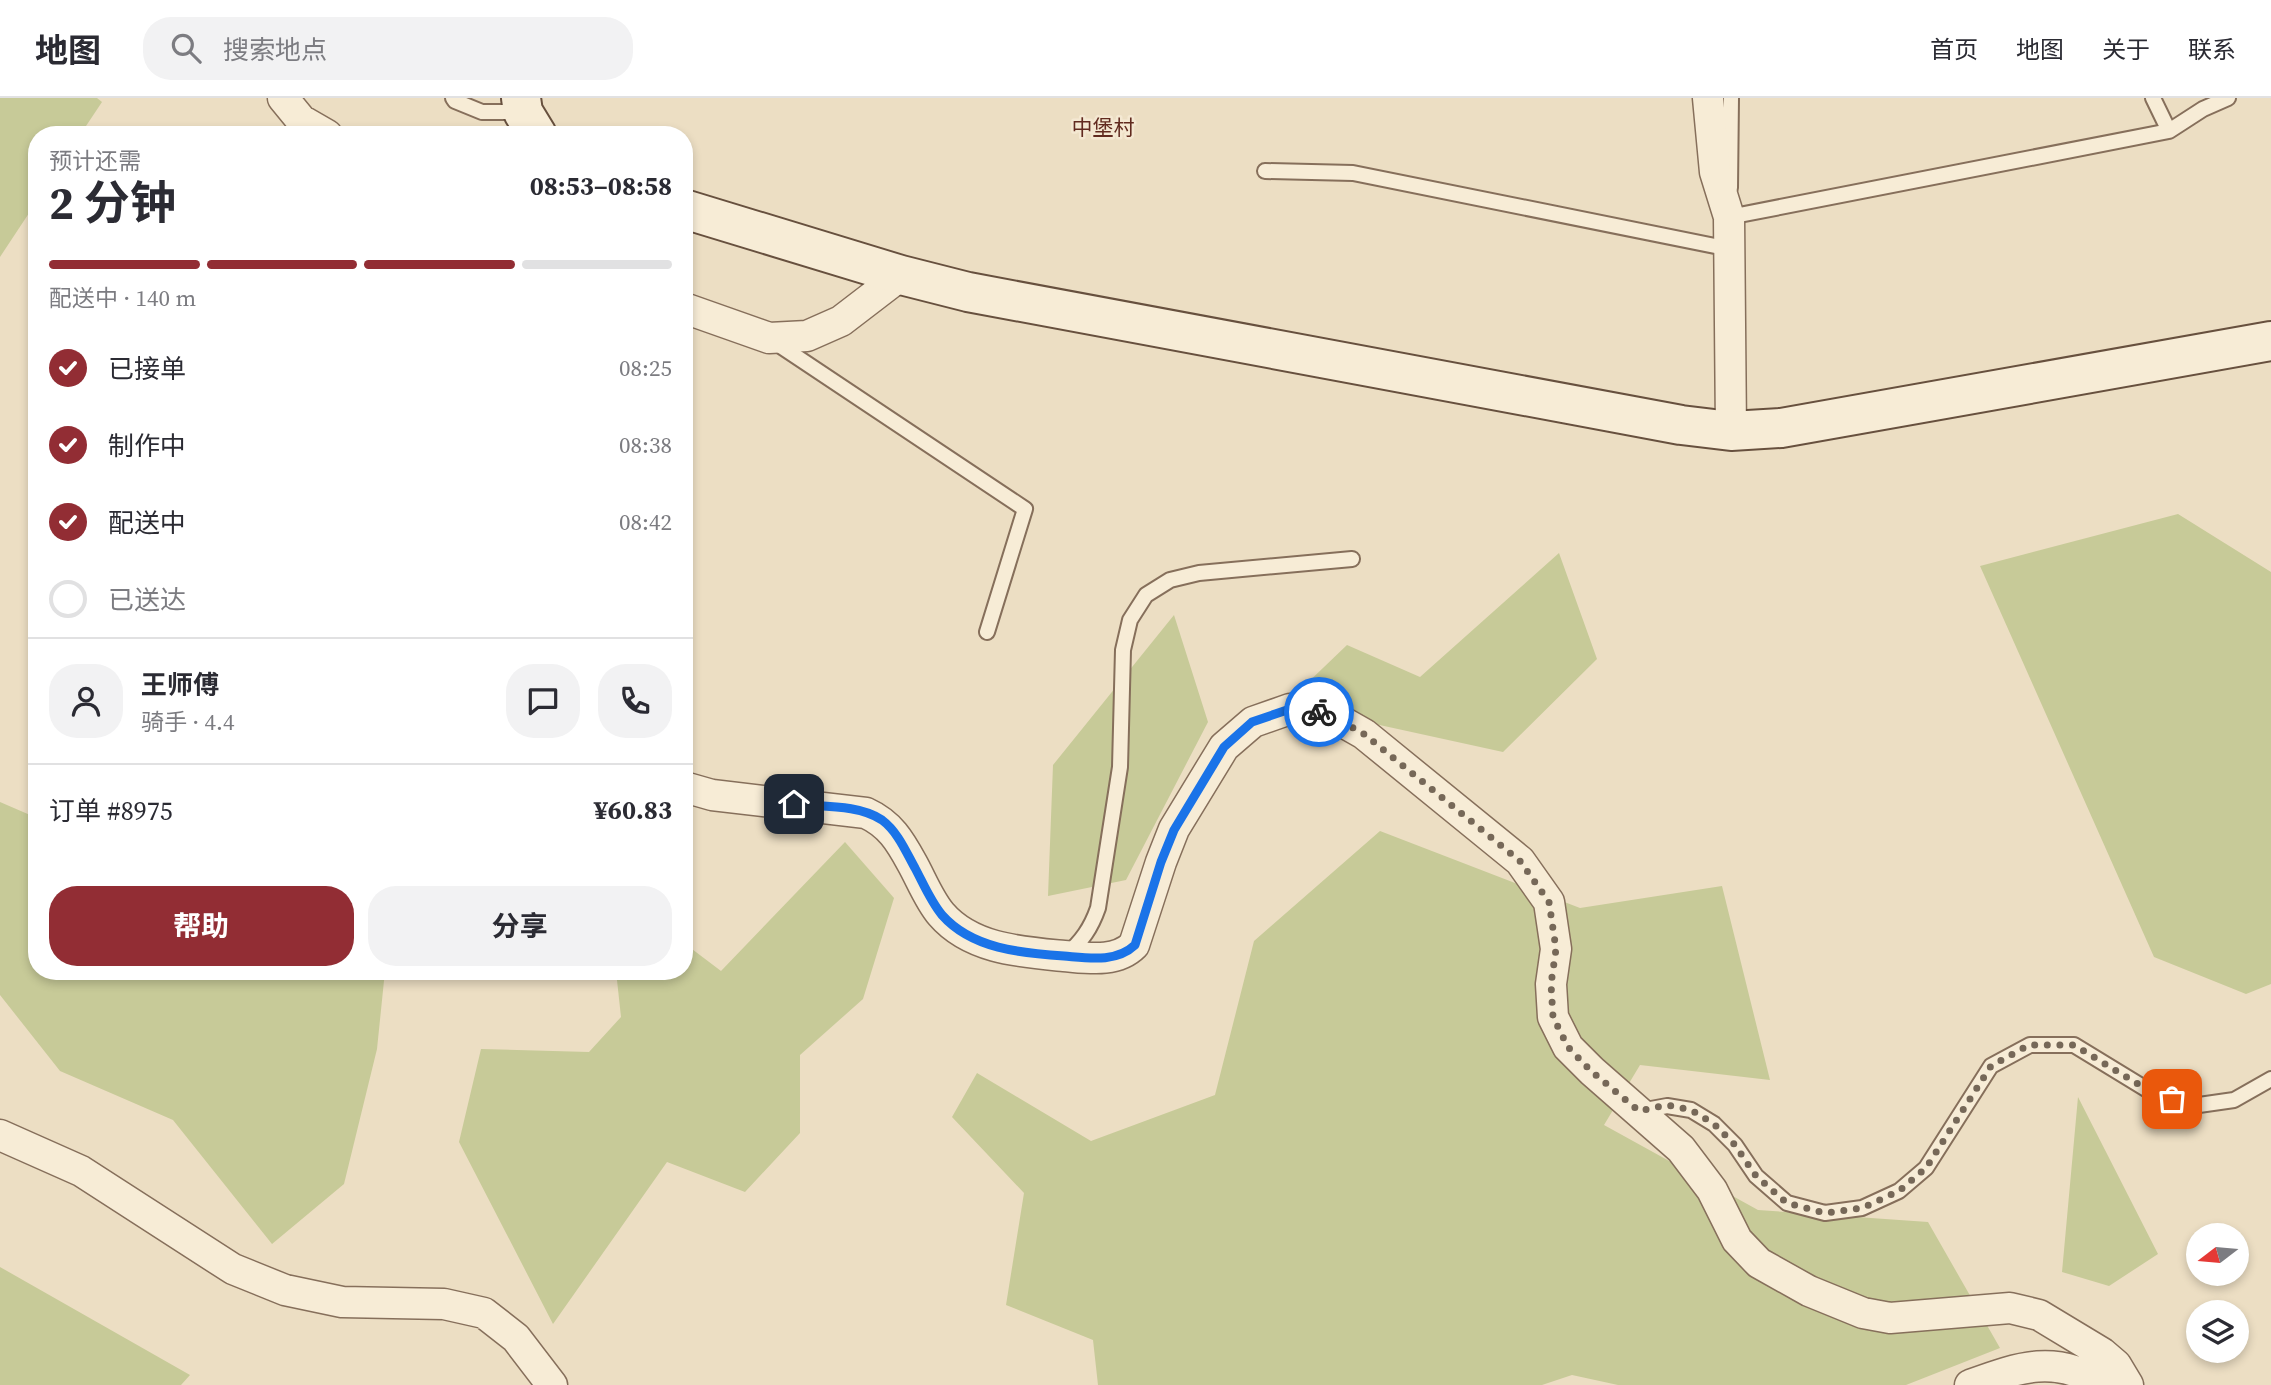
<!DOCTYPE html>
<html lang="zh">
<meta charset="utf-8">
<style>
body{margin:0;font-family:"Source Serif 4","Noto Sans SC",serif;background:#f2f2f3;color:#2b2b33;height:100vh;display:flex;flex-direction:column;font-size:26px;white-space:nowrap}
*{box-sizing:border-box;margin:0}
p{font-size:23px;color:#7c7c81}
.icon{flex:none;width:38px;height:38px;fill:none;stroke:currentColor;stroke-width:2;stroke-linecap:round;stroke-linejoin:round}
.map{position:relative;flex:1;overflow:hidden}
.details{position:absolute;left:28px;top:28px;width:665px;height:854px;display:flex;flex-direction:column;background:#fff;border-radius:28px;box-shadow:0 4px 10px #0003}
.details>*{flex:none}
.needle{width:46px;rotate:254deg}
.fabs{position:absolute;left:2186px;top:1125px;display:grid;gap:14px}
.fabs a{display:grid;place-items:center;width:63px;height:63px;border-radius:50%;background:#fff;box-shadow:0 4px 10px #0003;font-size:35px}
.pin{position:absolute;display:grid;place-items:center;width:60px;height:60px;color:#fff;margin:-30px;border-radius:14px;box-shadow:0 4px 10px #0006}
.courier{position:absolute;display:grid;place-items:center;width:70px;height:70px;margin:-35px;border:5px solid #1a73e8;border-radius:50%;background:#fff;color:#222;box-shadow:0 2px 9px #0007}
.overview em{font-style:normal;font-weight:700}
.overview div{display:flex;flex-direction:column-reverse}
.overview{display:flex;align-items:center;justify-content:space-between;height:119px;padding:0 21px}
h1{font-size:46px;font-weight:700;line-height:52px}
.bar{display:grid;grid-template-columns:repeat(4,1fr);gap:10px 7px;align-content:center;height:84px;padding:0 21px}
.bar i{height:9px;border-radius:5px;background:#e1e1e2}
.bar .active{background:#922d34}
.bar p{grid-column:span 4}
.line{display:flex;align-items:center;gap:18px;padding:0 21px;border-top:2px solid #e1e1e2}
.line div{flex:1}
.round{display:grid;place-items:center;flex:none;width:74px;height:74px;border-radius:28px;background:#f2f2f3}
ol{padding:0 21px;list-style:none}
li{display:flex;align-items:center;gap:21px;height:77px}
li p{margin-inline-start:auto}
li .icon{padding:7px;border-radius:50%;background:#922d34;color:#fff;stroke-width:4}
li:last-child{color:#7c7c81}
li i{width:38px;height:38px;border:4px solid #e1e1e2;border-radius:50%}
.action{display:flex;gap:14px;margin-top:auto;padding:14px 21px}
.action a{flex:1;height:80px;border-radius:28px;background:#922d34;color:#fff;font-size:28px;font-weight:700;line-height:80px;text-align:center}
.action a+a{background:#f2f2f3;color:#2b2b33}
header{display:flex;align-items:center;gap:42px;box-sizing:border-box;height:98px;padding:0 35px;background:#fff;border-bottom:2px solid #e1e1e2}
header strong{font-size:33px}
nav{display:flex;gap:38px;margin-inline-start:auto;font-size:24px}
.search{width:490px;height:63px;background:#f2f2f3;display:flex;align-items:center;gap:18px;box-sizing:border-box;padding:0 24px;border-radius:28px;color:#7c7c81;font-size:26px}
.map>svg:first-child{display:block}
.green{fill:#c7ca98}
.lines{fill:none;stroke-linecap:round;stroke-linejoin:round}
.lane-casing{stroke:#866f5b;stroke-width:18}
.street-casing{stroke:#866f5b;stroke-width:33}
.secondary-casing{stroke:#67503e;stroke-width:42}
.lane{stroke:#f7ecd6;stroke-width:14}
.street{stroke:#f7ecd6;stroke-width:30}
.secondary{stroke:#f7ecd6;stroke-width:38}
.done{stroke:#766858;stroke-width:7;stroke-dasharray:0 12.6}
.route{stroke:#1a73e8;stroke-width:9}
.labels{text-anchor:middle;dominant-baseline:central;stroke-width:5;stroke-linejoin:round;paint-order:stroke}
.quarter-label{font-size:21px;fill:#612a1f;stroke:#f4e8d2}
</style>
<header>
<strong>地图</strong>
<div class="search"><svg class="icon" aria-label="search" viewBox="0 0 24 24"><circle cx="10" cy="10" r="6"/><path d="M15 15l6 6"/></svg>搜索地点</div>
<nav><a>首页</a><a>地图</a><a>关于</a><a>联系</a></nav>
</header>
<div class="map">
<svg width="2271" height="1287" viewBox="0 0 2271 1287">
<rect width="100%" height="100%" fill="#ecdec3"/>
<path class="green" d="M0,0H97L102,4L80,37H37V103L0,159Z
M2178,416L2271,474V886L2246,896L2154,859L1980,468Z
M1559,455L1597,561L1503,654L1375,626L1300,592L1347,547L1420,579Z
M1174,517L1208,624L1126,782L1048,798L1053,667Z
M0,704L37,720V873H385L377,951L344,1086L272,1146L173,1022L60,973L0,897Z
M1380,733L1580,810L1722,788L1770,982L1640,967L1604,1027L1758,1112L1928,1124L2000,1250L1906,1287H1618L1572,1277L1542,1287H1098L1093,1242L1006,1207L1024,1095L952,1019L977,975L1091,1043L1215,997L1254,843Z
M845,744L894,800L863,901L800,957V1035L745,1094L667,1064L553,1226L459,1044L481,951L589,954L621,919L616,873H684V845L721,873Z
M2078,999L2158,1156L2109,1188L2062,1174Z
M0,1169L190,1277L181,1287H0Z"/>
<g class="lines">
<g class="lane-casing">
<path id="lane" d="M453,0L455,3L482,14H522
M2153,0L2169,33
M1265,73L1353,75L1730,151
M1730,90L1731,0
M1729,114V119L2169,33L2203,11L2228,0
M773,243L1025,411L987,534
M1066,857C1082,843 1091,830 1098,810L1120,669L1123,552L1130,522L1146,497L1170,482L1199,475L1352,461
M1640,1013L1667,1008L1691,1012L1714,1026L1735,1047L1756,1078L1787,1105L1825,1115L1862,1110L1899,1093L1926,1070L1991,968L2030,947H2074L2151,994L2192,1008L2234,1002L2271,981"/>
</g>
<g class="street-casing">
<path id="street" d="M283,0L301,22L327,37
M1708,0L1715,74L1729,119L1731,333
M684,210L769,240L807,238L841,223L901,177
M684,689L712,697L866,715C890,726 900,743 912,765C921,781 929,802 941,816C971,851 1021,854 1064,858C1088,860 1116,865 1134,847L1161,764L1174,731L1224,649L1253,624L1290,611L1327,615L1364,636L1520,763L1549,804L1556,851L1551,886L1553,919L1568,949L1592,973L1681,1051L1712,1092L1737,1142L1759,1165L1809,1193L1863,1215L1890,1220L2010,1210L2039,1217L2102,1255L2116,1267L2128,1287
M0,1037L81,1073L233,1171L285,1192L342,1204L444,1206L484,1215L516,1240L552,1287
M1970,1287C2017,1270 2056,1255 2102,1287"/>
</g>
<g class="secondary-casing">
<path id="secondary" d="M521,0L523,14L537,37
M684,111L901,177L968,194L1681,327L1731,333L1781,330L2271,243"/>
</g>
<use href="#lane" class="lane"/>
<use href="#street" class="street"/>
<use href="#secondary" class="secondary"/>
</g>
<g class="lines">
<path class="done" d="M1319,614L1327,615L1364,636L1520,763L1549,804L1556,851L1551,886L1553,919L1568,949L1591,973L1639,1013L1667,1007L1691,1012L1714,1026L1735,1047L1756,1078L1787,1105L1825,1115L1862,1110L1899,1093L1926,1070L1991,968L2029,947H2074L2151,994L2172,1001"/>
<path class="route" d="M794,706C820,709 859,706 882,722C898,734 906,754 915,770C923,785 931,804 942,817C972,851 1021,855 1064,858C1088,860 1116,865 1135,847L1161,764L1174,732L1224,649L1252,624L1290,611L1319,614"/>
</g>
<g class="labels">
<g class="quarter-label">
<text x="1103" y="29">中堡村</text>
</g>
</g>
</svg>
<div class="fabs">
<a><svg class="needle" viewBox="-14 -14 28 28"><path d="M0-13l5 13h-10z" fill="#e53935"/><path d="M0 13l5-13h-10z" fill="#7c7c81"/></svg></a>
<a><svg class="icon" aria-label="layers" viewBox="0 0 24 24"><path d="M12 4l9 5-9 5-9-5zM3 14l9 5 9-5"/></svg></a>
</div>
<div class="pin" style="left:2172px;top:1001px;background:#ea580c"><svg class="icon" aria-label="bag" viewBox="0 0 24 24"><path d="M5 8h14l-1 12H6zM9 8a3 3 0 0 1 6 0"/></svg></div>
<div class="pin" style="left:794px;top:706px;background:#1f2937"><svg class="icon" aria-label="home" viewBox="0 0 24 24"><path d="M3 11l9-7 9 7M6 9v11h12V9"/></svg></div>
<div class="courier" style="left:1319px;top:614px"><svg class="icon" aria-label="bike" viewBox="0 0 24 24"><circle cx="6" cy="16" r="4"/><circle cx="18" cy="16" r="4"/><path d="M6 16l4-8h5l3 8M10 8l3 8H6M13 5h3"/></svg></div>
<section class="details">
<div class="overview"><div><h1>2 分钟</h1><p>预计还需</p></div><em>08:53–08:58</em></div>
<div class="bar"><i class="active"></i><i class="active"></i><i class="active"></i><i></i><p>配送中 · 140 m</p></div>
<ol>
<li><svg class="icon" aria-label="check" viewBox="0 0 24 24"><path d="M5 12l5 5 9-10"/></svg>已接单<p>08:25</p></li>
<li><svg class="icon" aria-label="check" viewBox="0 0 24 24"><path d="M5 12l5 5 9-10"/></svg>制作中<p>08:38</p></li>
<li><svg class="icon" aria-label="check" viewBox="0 0 24 24"><path d="M5 12l5 5 9-10"/></svg>配送中<p>08:42</p></li>
<li><i></i>已送达</li>
</ol>
<div class="line" style="height:126px"><a class="round"><svg class="icon" aria-label="person" viewBox="0 0 24 24"><circle cx="12" cy="8" r="4"/><path d="M4 21q1-7 8-7t8 7"/></svg></a><div><b>王师傅</b><p>骑手 · 4.4</p></div><a class="round"><svg class="icon" aria-label="chat" viewBox="0 0 24 24"><path d="M4 5h16v11H9l-5 4z"/></svg></a><a class="round"><svg class="icon" aria-label="phone" viewBox="0 0 24 24"><path d="M5 4h4l2 5-3 2q2 4 5 5l2-3 5 2v4C11 20 4 13 5 4z"/></svg></a></div>
<div class="line" style="height:91px"><div>订单 #8975</div><b>¥60.83</b></div>
<div class="action"><a>帮助</a><a>分享</a></div>
</section>
</div>
